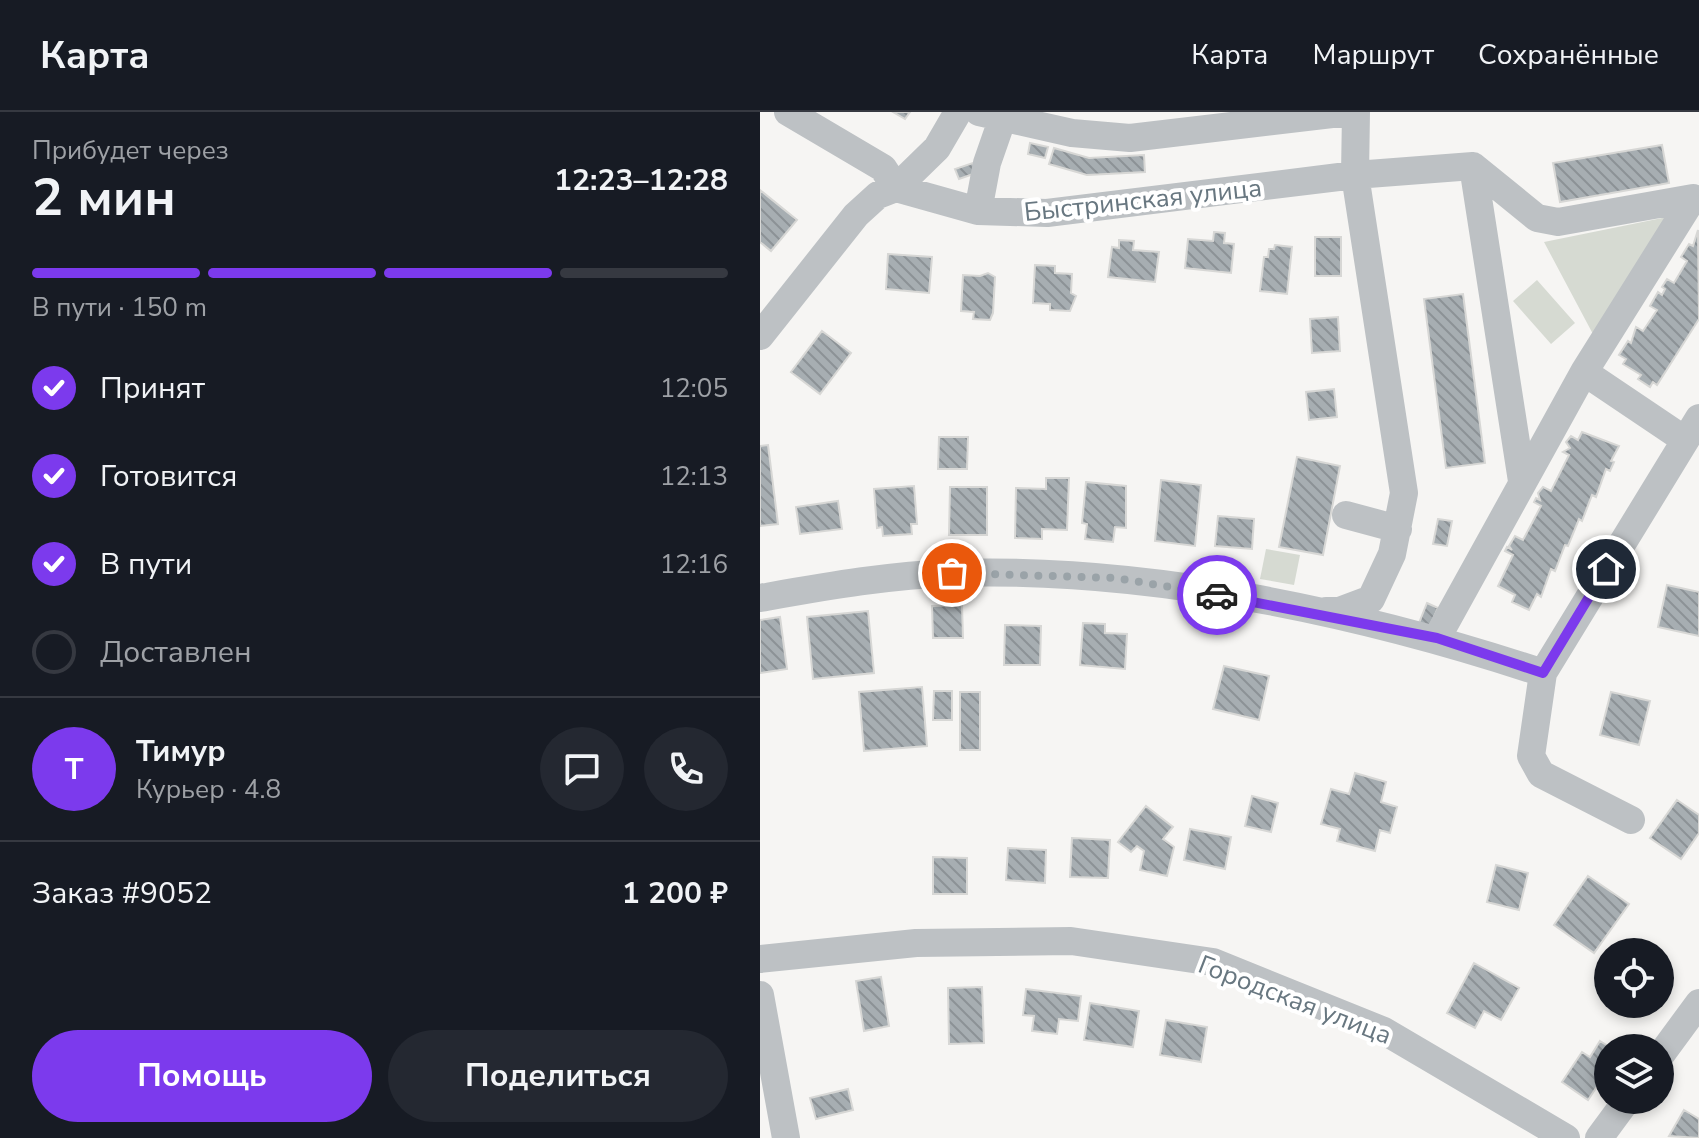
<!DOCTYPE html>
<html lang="ru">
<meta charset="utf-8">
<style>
body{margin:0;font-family:"Nunito Sans",sans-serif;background:#242831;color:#f1f3f6;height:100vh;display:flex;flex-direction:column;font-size:30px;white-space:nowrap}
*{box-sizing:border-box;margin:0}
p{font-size:26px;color:#9ea1a6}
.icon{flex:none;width:44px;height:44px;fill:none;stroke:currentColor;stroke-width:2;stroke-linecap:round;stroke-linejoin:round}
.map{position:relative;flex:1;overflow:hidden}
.details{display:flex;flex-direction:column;background:#171b24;width:760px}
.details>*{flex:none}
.fabs{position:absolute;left:834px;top:826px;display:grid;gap:16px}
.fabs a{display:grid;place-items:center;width:80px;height:80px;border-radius:50%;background:#171b24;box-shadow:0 4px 12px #0003;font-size:40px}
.pin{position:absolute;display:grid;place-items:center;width:68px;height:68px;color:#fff;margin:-34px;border:4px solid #fff;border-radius:50%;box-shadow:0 2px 8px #0007}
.courier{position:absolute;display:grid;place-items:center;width:80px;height:80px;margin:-40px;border:6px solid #7c3aed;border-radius:50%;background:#fff;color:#222;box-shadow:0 2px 10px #0007}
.headline em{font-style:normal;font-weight:700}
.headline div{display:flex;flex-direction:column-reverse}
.headline{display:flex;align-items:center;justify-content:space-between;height:136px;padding:0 32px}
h1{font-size:52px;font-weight:700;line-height:60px}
.bar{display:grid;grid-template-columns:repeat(4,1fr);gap:12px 8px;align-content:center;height:96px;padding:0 32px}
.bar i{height:10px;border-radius:6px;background:#363941}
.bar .current{background:#7c3aed}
.bar p{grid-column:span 4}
.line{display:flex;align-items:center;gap:20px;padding:0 32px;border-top:2px solid #363941}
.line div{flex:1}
.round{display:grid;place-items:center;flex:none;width:84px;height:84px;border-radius:42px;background:#242831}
ol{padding:0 32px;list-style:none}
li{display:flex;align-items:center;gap:24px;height:88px}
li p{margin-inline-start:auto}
li .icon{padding:8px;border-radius:50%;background:#7c3aed;color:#fff;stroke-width:4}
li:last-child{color:#9ea1a6}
li i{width:44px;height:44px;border:4px solid #363941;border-radius:50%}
.cta{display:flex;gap:16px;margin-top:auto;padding:16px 32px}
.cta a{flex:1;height:92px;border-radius:48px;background:#7c3aed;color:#fff;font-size:32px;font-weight:700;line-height:92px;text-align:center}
.cta a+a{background:#242831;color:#f1f3f6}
header{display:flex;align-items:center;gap:48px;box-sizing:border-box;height:112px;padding:0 40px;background:#171b24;border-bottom:2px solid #363941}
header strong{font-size:38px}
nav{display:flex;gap:44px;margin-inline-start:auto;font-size:28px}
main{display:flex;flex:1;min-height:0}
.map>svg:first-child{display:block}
.park{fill:#d6dad2}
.building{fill:url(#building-back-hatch);stroke:#d7d7d5;stroke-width:2}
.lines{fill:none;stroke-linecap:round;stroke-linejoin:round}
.minor{stroke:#bdc1c4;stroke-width:28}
.done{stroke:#9aa3a8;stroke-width:8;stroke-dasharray:0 14.4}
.route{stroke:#7c3aed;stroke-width:10}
.labels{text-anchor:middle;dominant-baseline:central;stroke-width:8;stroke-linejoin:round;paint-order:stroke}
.street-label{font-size:26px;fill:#687780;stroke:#fff}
</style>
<header>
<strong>Карта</strong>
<nav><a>Карта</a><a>Маршрут</a><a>Сохранённые</a></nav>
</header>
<main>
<section class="details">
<div class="headline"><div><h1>2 мин</h1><p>Прибудет через</p></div><em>12:23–12:28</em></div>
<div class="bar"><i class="current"></i><i class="current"></i><i class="current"></i><i></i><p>В пути · 150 m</p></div>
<ol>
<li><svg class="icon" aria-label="check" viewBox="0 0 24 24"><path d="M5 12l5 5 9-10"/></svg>Принят<p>12:05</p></li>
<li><svg class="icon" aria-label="check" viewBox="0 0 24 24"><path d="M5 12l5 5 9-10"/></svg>Готовится<p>12:13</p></li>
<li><svg class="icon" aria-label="check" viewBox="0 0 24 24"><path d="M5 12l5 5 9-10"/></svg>В пути<p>12:16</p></li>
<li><i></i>Доставлен</li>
</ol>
<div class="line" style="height:144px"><b class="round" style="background:#7c3aed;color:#fff">Т</b><div><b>Тимур</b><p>Курьер · 4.8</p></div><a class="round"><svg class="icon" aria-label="chat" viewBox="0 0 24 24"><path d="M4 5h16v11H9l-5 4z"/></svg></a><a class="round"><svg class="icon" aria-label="phone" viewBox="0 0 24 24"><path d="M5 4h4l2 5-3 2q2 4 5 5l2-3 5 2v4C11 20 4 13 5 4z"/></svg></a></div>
<div class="line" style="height:104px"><div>Заказ #9052</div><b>1 200 ₽</b></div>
<div class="cta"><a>Помощь</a><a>Поделиться</a></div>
</section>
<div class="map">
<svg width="939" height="1026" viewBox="0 0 939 1026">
<defs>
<pattern id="building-back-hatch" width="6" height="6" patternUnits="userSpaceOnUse" patternTransform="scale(2)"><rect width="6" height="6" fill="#a7aeb2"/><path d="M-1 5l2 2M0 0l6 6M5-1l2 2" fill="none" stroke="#8c9296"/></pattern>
</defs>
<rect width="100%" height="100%" fill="#f6f5f3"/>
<path class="park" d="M907,105L834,224L784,130Z
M777,168L815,211L791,232L753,189Z
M506,437L540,443L534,473L500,467Z"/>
<path class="building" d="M133,0H150L145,7Z
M270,31L288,35L285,46L268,42Z
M902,33L909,71L800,90L793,51Z
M294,36L329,46L384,43L385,60L327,63L289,52Z
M213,51L216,61L199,67L195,57Z
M0,78L37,108L11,139L0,130Z
M938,118L939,207L897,273L893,270L890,275L878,267L881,263L863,252L866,247L859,243L868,229L871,231L876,215L883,219L897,198L890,194L898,180L902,183L905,177L902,175L907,167L914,171L927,149L921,145L929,132L933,134Z
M454,120L465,121L464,131L474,132L471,161L425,156L428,127L453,129Z
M555,125H581V164H555Z
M359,128L374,129L373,138L399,140L395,170L348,165L352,135L359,136Z
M515,133L532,135L527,182L500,179L504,145H508L509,137H514Z
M128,142L172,145L169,181L126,177Z
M275,153L295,154V161L312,162L311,181L316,184L310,199L290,198V192L273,191Z
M228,161L235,165L233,201L230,208L213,207L214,200L201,199L203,163L220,164Z
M703,182L725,351L686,356L664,187Z
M578,205L580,239L552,241L550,207Z
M62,219L91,241L60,282L31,260Z
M574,277L577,305L549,308L546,280Z
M822,320L859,334L851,349L854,350L850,359L846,357L836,385L832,383L822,409L819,407L808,434L805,433L795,459L791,457L781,485L777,482L769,498L752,490L755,483L738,474L753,443L745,439L747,435L752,438L749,434L755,424L763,428L781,394L774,390L776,386L780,388L778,381L783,375L791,379L809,343L803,340L810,336L806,330L811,324L818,328Z
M179,325H208L207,357H178Z
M8,333L18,412L0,414V334Z
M537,345L580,354L563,443L519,435Z
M286,366H309L307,418L282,417V427L255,426L256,376L286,377Z
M401,368L441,373L435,434L395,429Z
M326,370L366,374V416L355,415L353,430L325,427L327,412L322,411Z
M154,374L157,412H151L152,422L123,424L122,415L117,416L114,377Z
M190,375H227V423H189Z
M78,389L82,417L40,422L36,395Z
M458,404L494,407L492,437L455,434Z
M678,407L692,409L687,434L673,432Z
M907,473L939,480V524L898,515Z
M667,491L678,496L669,516L659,511Z
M202,493L203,526H173L172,494Z
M108,499L114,561L53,567L47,505Z
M20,505L27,557L0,561V508Z
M323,511L345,512V521L367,522L365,557L320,553Z
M245,513L281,514L280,553H244Z
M464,554L509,564L499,608L453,597Z
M162,575L167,634L104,639L99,580Z
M174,579H192V608H173Z
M200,580H220V638H200Z
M851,580L890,589L879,633L840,623Z
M595,661L626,670L621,690L637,695L630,721L620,718L615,739L577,729L580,717L561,712L571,677L589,682Z
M492,684L518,691L511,720L485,714Z
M917,688L939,703V721L921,747L890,726Z
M386,694L413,715L403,727L414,735L407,764L380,758L384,739L377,734L371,740L358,730Z
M430,717L471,725L465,757L424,748Z
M312,726L350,728L348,766L310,765Z
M248,736L286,738L285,771L246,768Z
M173,745L207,746V782H173Z
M736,753L768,761L759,798L727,790Z
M828,764L869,792L834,841L794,813Z
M714,851L759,876L741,908L724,899L715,916L687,901Z
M121,865L129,914L104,919L96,869Z
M222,875L224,931L189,932L188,876Z
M266,877L321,884L318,909L299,907L297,922L272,919L274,904L263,903Z
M330,891L379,899L373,935L324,928Z
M406,908L447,915L441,950L400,943Z
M840,929L851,936L848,958L828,988L802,970L822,940L830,945Z
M88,977L93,998L56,1007L50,986Z
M924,998L939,1007V1026L909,1024Z"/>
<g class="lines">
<path class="minor" d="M28,0L123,56L136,76L177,36L198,0
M219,0L312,21L370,26L589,0
M713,54L762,369
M218,99L227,51L243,5
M0,224L96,103L118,83L136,76L218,99L287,101L595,63L713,54L777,106L798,110L933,86L824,260L925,328
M586,403L638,417
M0,486C63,475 129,463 193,461C388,455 599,500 783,561
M566,499H579L611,487L632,442L644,381L595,63L596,0
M677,526L824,260
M871,708L781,662L771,644L783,561L939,306
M0,847L156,831L311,829L453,850L624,919L806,1026
M0,883L26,1026
M900,944L939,891
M839,1026L867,988"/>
</g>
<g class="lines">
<path class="done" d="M192,461L356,466L457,483"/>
<path class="route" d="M457,483L677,526L783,561L846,457"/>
</g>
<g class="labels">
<g class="street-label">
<text transform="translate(383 88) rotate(-6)">Быстринская улица</text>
<text transform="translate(535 888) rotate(21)">Городская улица</text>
</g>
</g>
</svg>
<div class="fabs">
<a><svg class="icon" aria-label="locate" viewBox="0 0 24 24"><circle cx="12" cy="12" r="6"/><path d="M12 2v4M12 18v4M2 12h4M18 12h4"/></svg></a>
<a><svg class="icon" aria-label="layers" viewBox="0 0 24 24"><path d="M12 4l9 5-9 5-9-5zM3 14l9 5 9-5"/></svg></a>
</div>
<div class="pin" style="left:192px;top:461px;background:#ea580c"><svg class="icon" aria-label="bag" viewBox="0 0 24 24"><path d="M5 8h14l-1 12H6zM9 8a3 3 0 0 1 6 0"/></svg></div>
<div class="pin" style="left:846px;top:457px;background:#1f2937"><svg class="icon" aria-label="home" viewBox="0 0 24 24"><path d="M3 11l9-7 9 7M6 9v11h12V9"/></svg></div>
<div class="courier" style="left:457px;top:483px"><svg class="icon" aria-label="car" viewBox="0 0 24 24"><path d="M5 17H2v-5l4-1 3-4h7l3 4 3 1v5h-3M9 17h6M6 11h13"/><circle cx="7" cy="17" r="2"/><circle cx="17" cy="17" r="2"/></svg></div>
</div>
</main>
